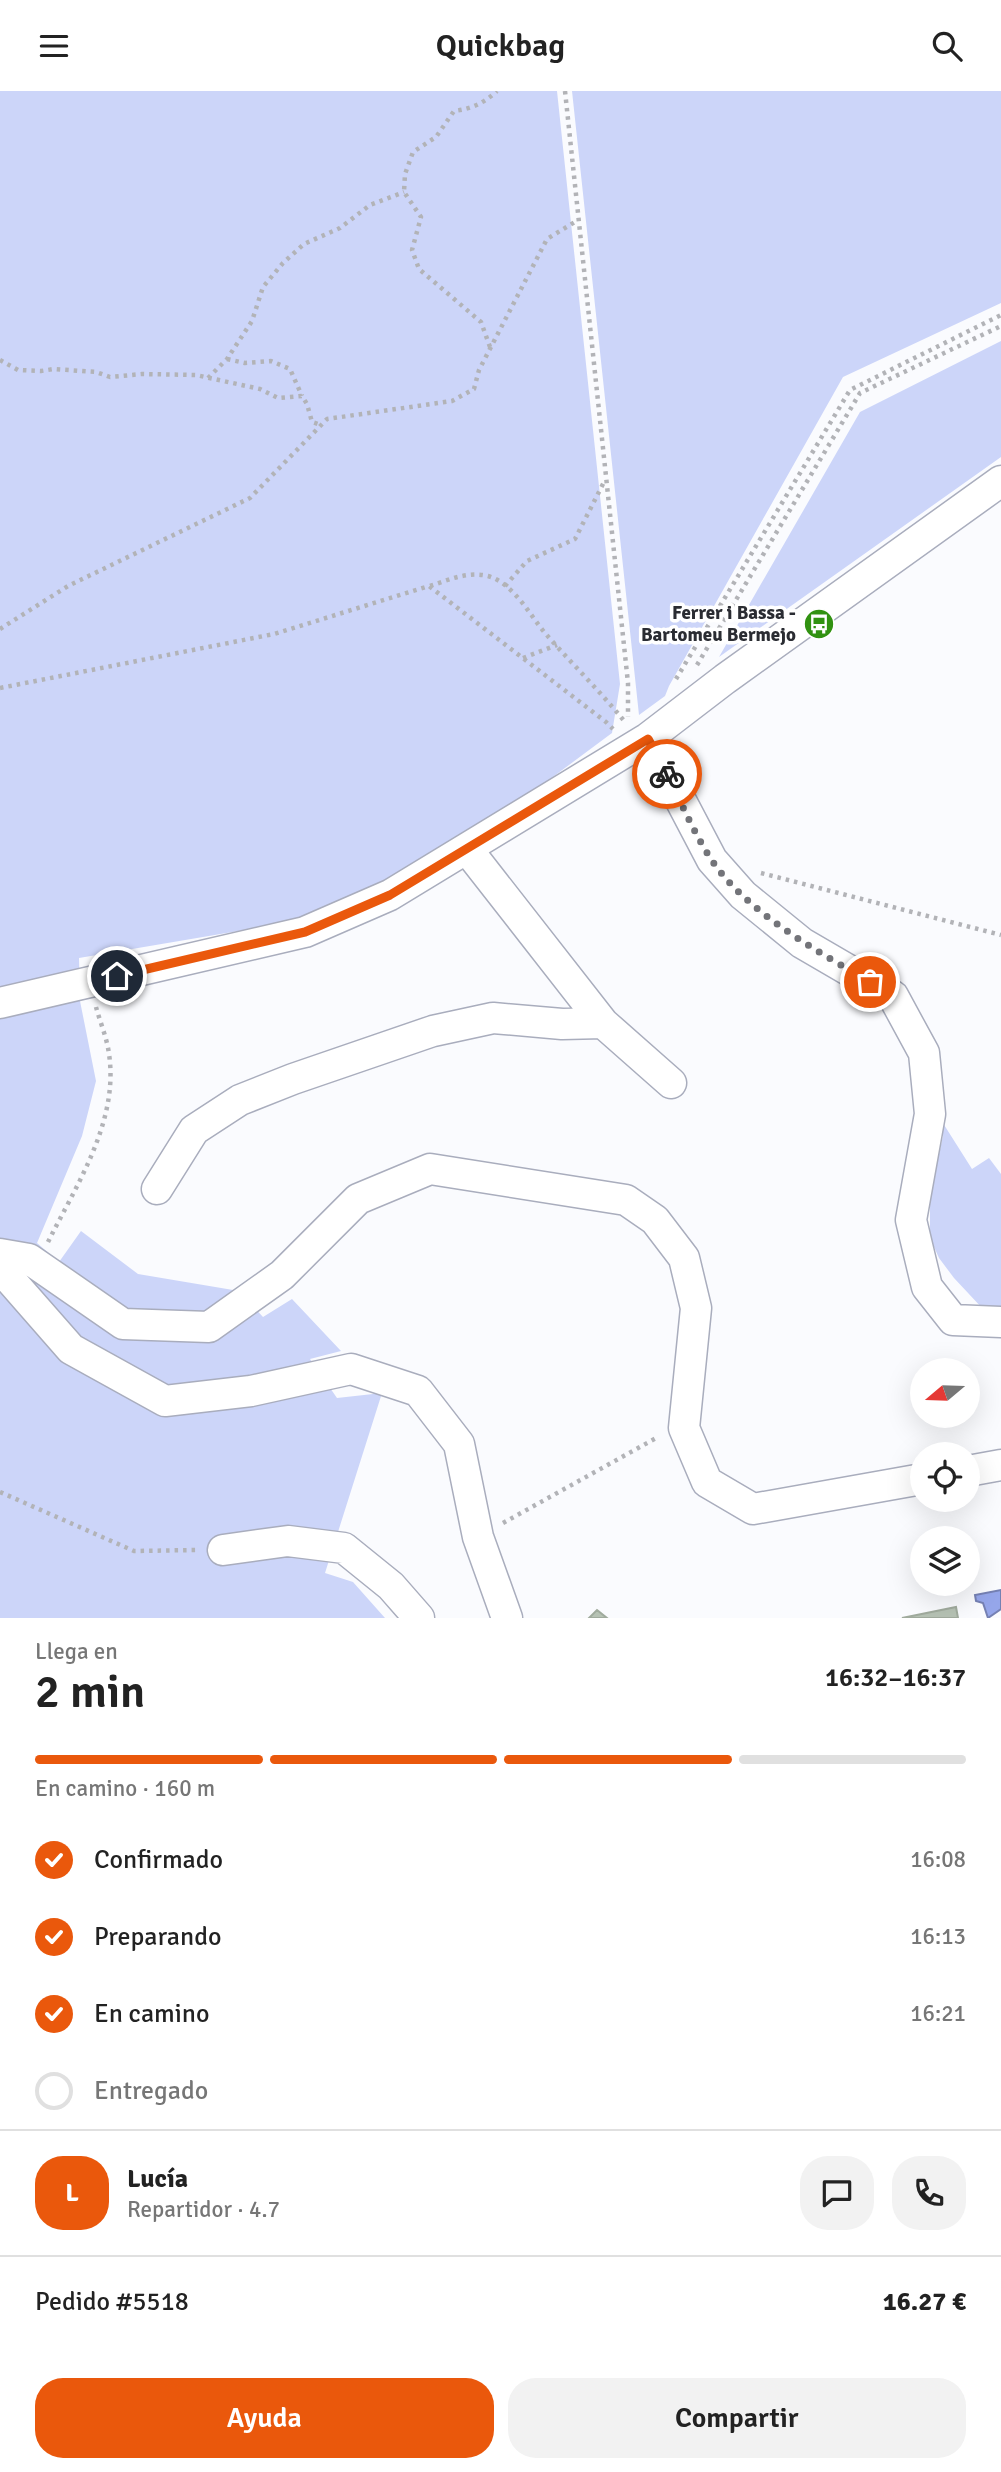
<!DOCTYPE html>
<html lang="es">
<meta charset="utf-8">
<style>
body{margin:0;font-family:Signika,sans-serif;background:#f2f2f2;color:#222;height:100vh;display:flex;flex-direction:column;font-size:26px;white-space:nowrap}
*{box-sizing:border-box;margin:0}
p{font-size:23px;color:#767676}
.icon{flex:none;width:38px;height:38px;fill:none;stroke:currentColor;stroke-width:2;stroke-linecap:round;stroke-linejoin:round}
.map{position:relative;height:1527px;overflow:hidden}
.drawer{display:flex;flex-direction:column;background:#fff;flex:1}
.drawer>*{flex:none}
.needle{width:46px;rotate:251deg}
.controls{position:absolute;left:910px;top:1267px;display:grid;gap:14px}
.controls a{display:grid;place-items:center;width:70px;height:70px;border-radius:50%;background:#fff;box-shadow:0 7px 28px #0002;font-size:35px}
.pin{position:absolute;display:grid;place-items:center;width:60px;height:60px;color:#fff;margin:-30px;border:4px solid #fff;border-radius:50%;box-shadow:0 2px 7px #0007}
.courier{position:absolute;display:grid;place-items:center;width:70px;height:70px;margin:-35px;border:5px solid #ea580c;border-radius:50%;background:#fff;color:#222;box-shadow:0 2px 9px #0007}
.head em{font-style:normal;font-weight:600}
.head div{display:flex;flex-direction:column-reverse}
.head{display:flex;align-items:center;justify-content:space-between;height:119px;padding:0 35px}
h1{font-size:46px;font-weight:600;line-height:52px}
.bar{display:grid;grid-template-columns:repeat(4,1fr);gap:10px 7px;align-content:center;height:84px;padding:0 35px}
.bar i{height:9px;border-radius:5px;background:#e0e0e0}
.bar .on{background:#ea580c}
.bar p{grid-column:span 4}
.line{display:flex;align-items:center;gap:18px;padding:0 35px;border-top:2px solid #e0e0e0}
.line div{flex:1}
.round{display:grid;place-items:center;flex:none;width:74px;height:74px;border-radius:28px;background:#f2f2f2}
ol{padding:0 35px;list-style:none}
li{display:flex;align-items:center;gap:21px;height:77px}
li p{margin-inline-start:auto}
li .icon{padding:7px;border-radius:50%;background:#ea580c;color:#fff;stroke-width:4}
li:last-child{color:#767676}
li i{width:38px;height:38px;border:4px solid #e0e0e0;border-radius:50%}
.cta{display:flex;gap:14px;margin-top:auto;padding:14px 35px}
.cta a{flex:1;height:80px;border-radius:28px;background:#ea580c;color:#fff;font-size:28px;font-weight:600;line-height:80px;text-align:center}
.cta a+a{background:#f2f2f2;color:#222}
header{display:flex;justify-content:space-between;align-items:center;height:91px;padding:0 35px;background:#fff;font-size:32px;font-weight:600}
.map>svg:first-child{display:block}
.green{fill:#ccd5f9}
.water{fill:#95a6ea;stroke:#7581b3;stroke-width:2}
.building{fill:#b6c2b4;stroke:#a0ab9d;stroke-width:2}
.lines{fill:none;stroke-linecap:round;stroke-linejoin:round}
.minor-casing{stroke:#a9adbd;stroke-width:33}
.path{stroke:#b2b3b7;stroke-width:4.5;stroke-dasharray:3.5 5;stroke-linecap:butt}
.minor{stroke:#fff;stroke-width:30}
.done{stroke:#737479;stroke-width:7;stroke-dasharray:0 12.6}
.route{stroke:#ea580c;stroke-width:9}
.labels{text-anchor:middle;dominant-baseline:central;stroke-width:7;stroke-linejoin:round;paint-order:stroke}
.poi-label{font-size:19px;font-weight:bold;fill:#2a2c32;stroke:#fff;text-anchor:end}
</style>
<header><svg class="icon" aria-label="menu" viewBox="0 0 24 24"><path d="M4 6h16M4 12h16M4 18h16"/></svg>Quickbag<svg class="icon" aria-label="search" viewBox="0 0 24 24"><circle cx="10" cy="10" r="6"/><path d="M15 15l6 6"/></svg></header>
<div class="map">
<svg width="1001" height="1527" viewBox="0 0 1001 1527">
<rect width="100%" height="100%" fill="#fafbfe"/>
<path class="green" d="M0,0H557L620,593L612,642L464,752L405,783L285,832L79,867L80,910L96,990L82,1045L37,1152L59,1171L81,1140L138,1183L239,1200L263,1226L292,1208L341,1260L310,1268L337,1307L382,1302L325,1482L353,1491L385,1527H0Z
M572,0H1001V212L843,286L669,595L665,605L639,624Z
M1001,250V366L719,566L860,321Z
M941,1029L972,1078L989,1067L1001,1083V1224L983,1218L954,1187L939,1167L930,1147V1103L943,1045Z"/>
<path class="water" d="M1001,1499V1518L988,1527L983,1512L976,1510L975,1504Z"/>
<path class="building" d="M956,1516L958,1527H902Z
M597,1519L607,1527H589Z"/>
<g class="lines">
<g class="minor-casing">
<path id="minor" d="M648,647L712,769L743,804L802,852L893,905L924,962L930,1023L911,1129L927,1196L953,1229L1001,1231
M467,758L603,932L671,992
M0,912L305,841L390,804L648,647L725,588L1001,390
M157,1098L194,1039L240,1009L293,988L433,940L493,927L562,933L603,932
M0,1163L29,1168L123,1233L209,1236L282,1184L358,1108L430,1078L626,1109L655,1129L684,1167L696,1217L684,1337L707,1391L753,1418L922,1388
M0,1177L71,1258L165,1310L251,1300L351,1278L418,1300L459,1353L478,1446L507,1527
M968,1380L1001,1374
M223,1459L288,1450L344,1457L391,1495L419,1527"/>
</g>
<path class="path" d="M565,0L628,592V626
M490,256L481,231L419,178L412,159L421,126L404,101L405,83L413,61L436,46L454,20C471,18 484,12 497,0
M227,268L245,272L271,270L290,278L302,305
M0,269L18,279L41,280L54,278L96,281L110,286L142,283L196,284L260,298L278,307L302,305L307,313L312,331L321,334
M208,287L227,268L252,230L263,196L283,172L304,153L340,137L370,114L404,101
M430,495C448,489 468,480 488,485C514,493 529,523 545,542C571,572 600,600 625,631
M505,495L527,470L575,448L605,389
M0,538L68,495L250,407L327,328L452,310L474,298L479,279L547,148L578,129
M523,567L557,554
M697,574L860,302L1001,235
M676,588L850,299L1001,224
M0,597L274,543L429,495L606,631L613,638
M761,782L1001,844
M48,1151C77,1093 119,1030 109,963C107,947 100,931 96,916
M0,1401L134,1460L197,1459
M503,1432L658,1346"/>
<use href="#minor" class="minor"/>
</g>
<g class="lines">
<path class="done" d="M667,683C681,711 694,742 711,768C746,821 817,860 870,891"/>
<path class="route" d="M117,885L305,841L390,804L648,648L667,683"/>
</g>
<defs>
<g id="bus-disc" transform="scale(1.575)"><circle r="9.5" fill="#319211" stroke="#fff"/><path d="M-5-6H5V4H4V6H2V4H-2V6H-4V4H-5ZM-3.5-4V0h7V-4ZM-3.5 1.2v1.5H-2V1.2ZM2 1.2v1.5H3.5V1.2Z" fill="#fff"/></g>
</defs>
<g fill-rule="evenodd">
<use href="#bus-disc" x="819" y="533"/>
</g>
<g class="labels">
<g class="poi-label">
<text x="796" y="522">Ferrer i Bassa -<tspan x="796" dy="22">Bartomeu Bermejo</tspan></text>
</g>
</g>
</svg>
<div class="controls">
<a><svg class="needle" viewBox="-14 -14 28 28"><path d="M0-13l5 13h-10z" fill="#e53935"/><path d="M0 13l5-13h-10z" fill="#767676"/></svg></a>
<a><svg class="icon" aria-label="locate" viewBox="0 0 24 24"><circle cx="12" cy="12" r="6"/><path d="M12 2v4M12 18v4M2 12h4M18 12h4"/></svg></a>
<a><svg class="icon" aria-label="layers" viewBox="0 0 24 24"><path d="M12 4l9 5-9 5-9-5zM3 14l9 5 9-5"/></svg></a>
</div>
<div class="pin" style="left:870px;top:891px;background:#ea580c"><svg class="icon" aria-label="bag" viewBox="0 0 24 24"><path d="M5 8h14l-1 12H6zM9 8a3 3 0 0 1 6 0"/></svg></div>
<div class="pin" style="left:117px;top:885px;background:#1f2937"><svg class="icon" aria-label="home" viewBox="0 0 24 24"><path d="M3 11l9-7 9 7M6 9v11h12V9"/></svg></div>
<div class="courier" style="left:667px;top:683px"><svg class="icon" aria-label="bike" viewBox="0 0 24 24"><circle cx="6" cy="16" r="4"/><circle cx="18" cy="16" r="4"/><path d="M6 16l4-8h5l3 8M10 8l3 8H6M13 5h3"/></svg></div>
</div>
<section class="drawer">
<div class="head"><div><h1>2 min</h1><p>Llega en</p></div><em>16:32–16:37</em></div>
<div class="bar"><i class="on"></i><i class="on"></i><i class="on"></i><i></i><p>En camino · 160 m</p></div>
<ol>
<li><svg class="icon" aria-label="check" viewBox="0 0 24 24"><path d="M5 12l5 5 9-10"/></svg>Confirmado<p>16:08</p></li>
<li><svg class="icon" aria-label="check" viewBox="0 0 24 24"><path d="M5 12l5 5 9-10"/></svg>Preparando<p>16:13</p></li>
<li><svg class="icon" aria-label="check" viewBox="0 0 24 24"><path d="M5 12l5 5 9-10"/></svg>En camino<p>16:21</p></li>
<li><i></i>Entregado</li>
</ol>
<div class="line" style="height:126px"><b class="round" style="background:#ea580c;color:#fff">L</b><div><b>Lucía</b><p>Repartidor · 4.7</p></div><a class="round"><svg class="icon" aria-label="chat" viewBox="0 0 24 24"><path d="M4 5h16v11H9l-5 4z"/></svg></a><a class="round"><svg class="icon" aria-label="phone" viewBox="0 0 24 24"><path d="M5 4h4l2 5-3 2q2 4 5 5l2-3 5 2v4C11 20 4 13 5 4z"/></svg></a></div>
<div class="line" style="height:91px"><div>Pedido #5518</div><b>16.27 €</b></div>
<div class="cta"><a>Ayuda</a><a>Compartir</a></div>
</section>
